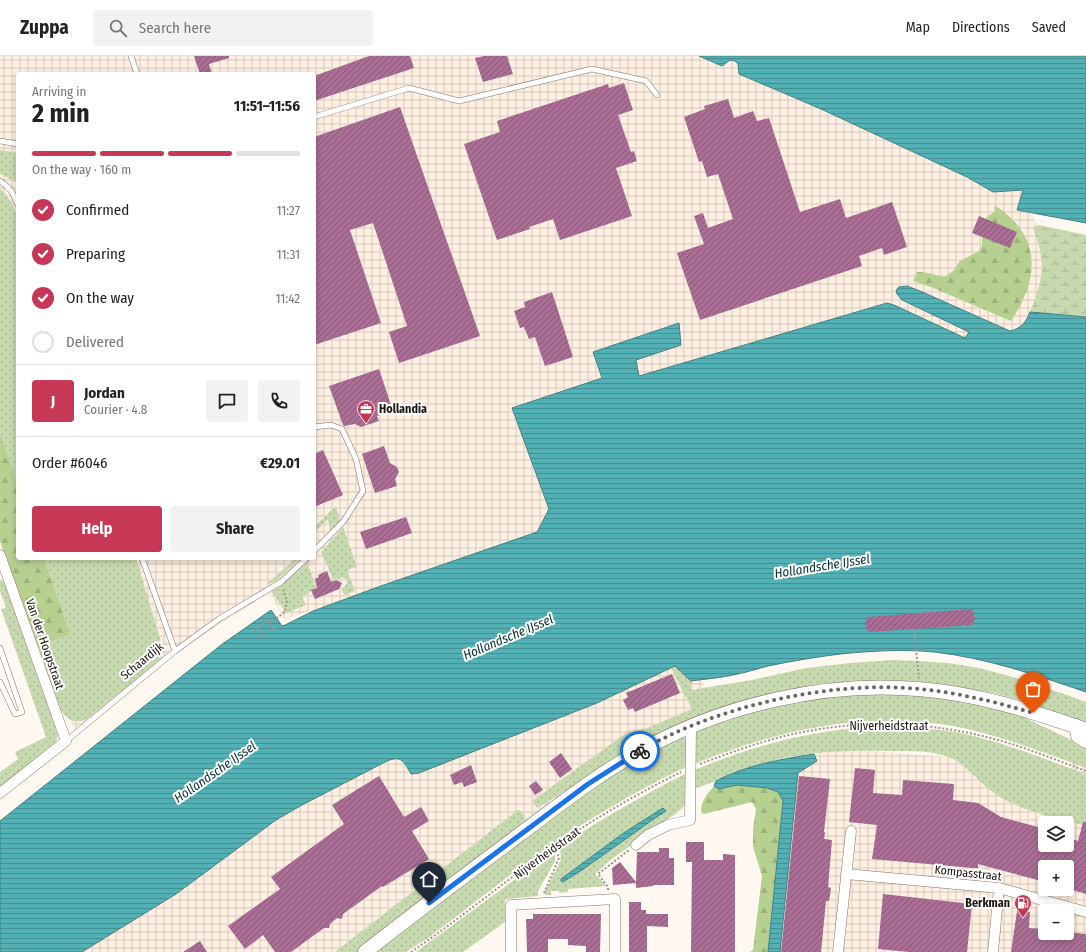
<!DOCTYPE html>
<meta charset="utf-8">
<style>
body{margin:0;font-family:"Fira Sans Condensed",sans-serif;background:#f2f2f2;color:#222;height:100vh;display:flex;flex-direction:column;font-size:15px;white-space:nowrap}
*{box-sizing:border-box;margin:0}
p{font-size:13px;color:#767676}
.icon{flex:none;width:22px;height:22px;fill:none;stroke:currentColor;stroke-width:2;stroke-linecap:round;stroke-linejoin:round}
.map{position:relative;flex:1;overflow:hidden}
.details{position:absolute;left:16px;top:16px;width:300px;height:488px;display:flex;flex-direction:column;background:#fff;border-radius:4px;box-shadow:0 2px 6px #0003}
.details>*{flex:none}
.controls{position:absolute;left:1038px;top:760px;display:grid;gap:8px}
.controls a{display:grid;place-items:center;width:36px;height:36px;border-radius:4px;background:#fff;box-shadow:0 2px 6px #0003;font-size:20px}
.pin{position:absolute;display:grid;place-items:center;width:34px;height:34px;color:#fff;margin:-41px -17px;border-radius:50% 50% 50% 0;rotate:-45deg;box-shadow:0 0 4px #0007}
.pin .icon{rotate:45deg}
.courier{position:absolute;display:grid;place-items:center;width:40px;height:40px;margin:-20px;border:3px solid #1a73e8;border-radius:50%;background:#fff;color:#222;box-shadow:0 1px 5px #0007}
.head em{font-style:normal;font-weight:700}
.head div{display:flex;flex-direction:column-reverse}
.head{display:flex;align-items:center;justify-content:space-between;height:68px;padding:0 16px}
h1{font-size:26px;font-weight:700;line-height:30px}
.bar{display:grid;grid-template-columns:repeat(4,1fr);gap:6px 4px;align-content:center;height:48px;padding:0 16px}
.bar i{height:5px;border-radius:3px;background:#e0e0e0}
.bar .selected{background:#c73756}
.bar p{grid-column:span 4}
.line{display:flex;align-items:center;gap:10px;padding:0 16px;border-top:1px solid #e0e0e0}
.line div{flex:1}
.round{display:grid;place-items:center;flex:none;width:42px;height:42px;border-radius:4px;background:#f2f2f2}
ol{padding:0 16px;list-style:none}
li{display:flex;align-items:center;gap:12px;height:44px}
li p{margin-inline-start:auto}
li .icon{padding:4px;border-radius:50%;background:#c73756;color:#fff;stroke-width:4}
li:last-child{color:#767676}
li i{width:22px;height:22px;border:2px solid #e0e0e0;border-radius:50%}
.primary-button{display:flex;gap:8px;margin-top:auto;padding:8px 16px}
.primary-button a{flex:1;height:46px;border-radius:4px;background:#c73756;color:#fff;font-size:16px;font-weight:700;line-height:46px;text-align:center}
.primary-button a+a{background:#f2f2f2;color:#222}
header{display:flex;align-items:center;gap:24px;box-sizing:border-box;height:56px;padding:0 20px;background:#fff;border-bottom:1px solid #e0e0e0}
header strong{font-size:19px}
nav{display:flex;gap:22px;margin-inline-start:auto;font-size:14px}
.search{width:280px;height:36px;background:#f2f2f2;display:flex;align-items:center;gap:10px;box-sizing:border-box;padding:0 14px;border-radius:4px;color:#767676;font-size:15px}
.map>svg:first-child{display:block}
.industrial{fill:url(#industrial-grid);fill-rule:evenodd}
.grass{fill:url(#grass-dots);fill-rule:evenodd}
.forest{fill:url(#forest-firs)}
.wetland{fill:url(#wetland-marsh)}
.water{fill:url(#water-rules);stroke:#428283}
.building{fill:url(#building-hatch)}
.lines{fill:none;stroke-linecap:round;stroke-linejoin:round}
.lane-casing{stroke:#847566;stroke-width:6}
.street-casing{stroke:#847566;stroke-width:11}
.secondary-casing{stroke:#847566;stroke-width:15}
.path{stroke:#9c958f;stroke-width:2;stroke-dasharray:2 2;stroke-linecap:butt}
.lane{stroke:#fff;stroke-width:5}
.street{stroke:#fff;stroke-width:10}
.secondary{stroke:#fff;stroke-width:14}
.done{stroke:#6b655f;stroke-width:4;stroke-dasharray:0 7.2}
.route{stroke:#1a73e8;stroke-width:5}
.labels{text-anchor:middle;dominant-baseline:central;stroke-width:4;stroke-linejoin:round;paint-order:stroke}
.poi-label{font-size:12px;font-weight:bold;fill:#1c1610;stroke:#fff;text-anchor:start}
.street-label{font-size:12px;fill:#1c1610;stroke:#fff}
.water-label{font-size:13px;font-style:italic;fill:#013132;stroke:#fff}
</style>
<header>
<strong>Zuppa</strong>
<div class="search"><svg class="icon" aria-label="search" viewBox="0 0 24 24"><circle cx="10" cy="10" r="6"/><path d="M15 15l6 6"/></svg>Search here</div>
<nav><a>Map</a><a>Directions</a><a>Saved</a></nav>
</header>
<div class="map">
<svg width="1086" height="896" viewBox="0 0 1086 896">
<defs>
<pattern id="industrial-grid" width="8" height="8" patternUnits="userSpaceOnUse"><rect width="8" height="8" fill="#fdefe1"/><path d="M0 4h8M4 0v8" fill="none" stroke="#d8ccc0"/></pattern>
<pattern id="grass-dots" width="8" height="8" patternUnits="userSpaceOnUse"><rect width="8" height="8" fill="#c7d9ae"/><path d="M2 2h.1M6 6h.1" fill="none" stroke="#aaba95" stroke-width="1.8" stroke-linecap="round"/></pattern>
<pattern id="forest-firs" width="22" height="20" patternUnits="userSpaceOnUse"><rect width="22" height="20" fill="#b6d090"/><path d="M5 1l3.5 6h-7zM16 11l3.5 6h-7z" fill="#9cb27b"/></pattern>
<pattern id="wetland-marsh" width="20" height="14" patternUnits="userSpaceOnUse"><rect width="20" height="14" fill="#c7d9ae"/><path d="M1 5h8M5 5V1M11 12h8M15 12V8" fill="none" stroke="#aaba95"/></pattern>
<pattern id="water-rules" width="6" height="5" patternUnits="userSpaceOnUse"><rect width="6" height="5" fill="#52b1b4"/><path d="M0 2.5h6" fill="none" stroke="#438f91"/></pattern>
<pattern id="building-hatch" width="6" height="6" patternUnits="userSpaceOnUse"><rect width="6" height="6" fill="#a86e94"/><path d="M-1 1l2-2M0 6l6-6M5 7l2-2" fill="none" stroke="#885977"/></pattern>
</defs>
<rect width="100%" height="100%" fill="#fff8f1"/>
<path class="industrial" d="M0,0H758L1023,134L1048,198L1034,271L559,457L542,486L284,563L270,538L266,539L177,595L75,677L0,485ZM18,18H314V502H18Z
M686,590L717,657L638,680L353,896H53L334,716Z
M1086,655V896H764L767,753L794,698L835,692L948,701L1058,759ZM1045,767H1067V789H1045ZM1045,811H1067V833H1045ZM1045,855H1067V877H1045Z"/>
<path class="grass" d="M0,94L18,97V127L0,118Z
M0,133C9,141 14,150 18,161V429L0,377Z
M336,450L340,465L330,476L328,463L314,477V471Z
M343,471L357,511L347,514L355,535L344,539L342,533L344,532L349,523L342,522L333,523L321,496Z
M44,502H136L162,589V603L87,663C75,668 68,665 61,654L37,591L70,578Z
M296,502H301L276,525L266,529Z
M307,507L315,527L314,528L316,532L306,538V539L302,541L306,549L286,557L271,535L282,529Z
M0,523L4,526L58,679L57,684L53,688L0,731V716L18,703L15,696L46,681L1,553L6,552L0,535Z
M893,604C922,605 950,606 978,612C1015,620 1051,634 1086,646V667L1016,643L998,638L949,629L911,625L834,629L628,697L537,752L532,745L629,675L645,673L692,653L671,612L675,610L691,625V634L752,624L806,612L850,607Z
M860,638L915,639L944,642L1013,656L1086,691V712C1042,696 999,679 953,670C935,667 915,666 896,665C822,664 762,681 694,708L695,677L698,673L716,667L789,646Z
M867,671C895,671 922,671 949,675C997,683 1041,702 1086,718V770C1058,762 1026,756 1000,741C981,730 969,709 948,701C931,694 909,695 891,695C854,694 815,695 779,703C749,711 722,723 694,733V714C752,690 805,676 867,671Z
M681,680C691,683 688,701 689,710C662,722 636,736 611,751C546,789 488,837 428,882L406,896H372L536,773L625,710Z
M689,716C688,724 689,740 686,747C680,759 648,775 635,782L637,785L609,805L595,818L606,830L568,833V836L559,837V835H551V839H545V835L561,804L560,792L562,789C603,762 645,738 689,716ZM663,752L658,760L582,814L563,826L561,825V823L625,776Z
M518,754L522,756L528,769L359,896H335Z
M551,797L555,799V805L538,835V840L505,843V866L463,896H416Z"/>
<path class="forest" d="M994,149C1042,179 1040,222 1011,265L931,231L913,225L917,216H923L945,221L953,215L960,205L979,195L982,189V169L987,161L995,155Z
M0,377L18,429V502H44L70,578L37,591L0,485Z
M737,729L767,732L778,736L783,746L768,896H750L753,894L762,820L753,791V773L756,753L752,746L704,758L701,756C701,745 707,738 714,730L719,733Z"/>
<path class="wetland" d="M1039,169L1086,179V261L1030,256C1037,240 1044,219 1041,201C1040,191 1036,181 1033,171Z"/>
<path class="water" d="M699,0H1086V167L1017,154L1023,134L993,136L967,121L821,53L739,18L738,8L735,5L730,4L722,10Z
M907,230L920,235L1010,275C1022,272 1026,266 1030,256L1086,261V636C1036,619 987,602 934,596C903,593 871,595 840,598C816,601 792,605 768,610C756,613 745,617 733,619C719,622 705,623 691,625L675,610L597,647L419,717L411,718C404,706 402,699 387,705L302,749L276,764L176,838L82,896H0V765L221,589L271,554L282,570L285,569L313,555L378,531L537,476L549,453L512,352L602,322L593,296L679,267L681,289L636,304L639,320L887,247L894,249L965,282L969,276L902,244L897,238L896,234L899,231Z
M814,698L817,705L798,717L780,896H768L783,745L778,736L767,732L737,729L719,733L714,730L716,725C747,709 781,703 814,698Z
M663,752L666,755L658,760L582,814L563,826L561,825V823L625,776Z"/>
<path class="building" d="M194,0H229V2L209,8L212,18H200Z
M369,0H410L414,12L314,45V20Z
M484,0H507L513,18L483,26L475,2Z
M624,27L633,54L618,59L631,96L634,95L637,105L616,112L632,160L560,184L553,163L529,171L530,173L497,184L464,88L500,76L497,65L608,28L609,32Z
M728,43L734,62L753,55L757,65L769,62L800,156L840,143L846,162L892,146L907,191L884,199L882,192L859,200L862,210L700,264L677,197L704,188L694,160L703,157L708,172L733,163L718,118L707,121L702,105L699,106L684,61L705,53L704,50Z
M400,51L480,280L399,307L389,276L407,270L373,167L350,174L381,267L314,289V81Z
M979,160L1017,176L1010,192L972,177Z
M552,236L573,301L545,310L535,281L529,283L524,271L520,272L514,255L525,251L524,246Z
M379,313L393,355L377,360L379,365L361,371L355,368L344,370L343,369L329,330Z
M384,390L390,407L397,411L399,416L395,423L397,430L375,437L362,398Z
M323,394L343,439L314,451V398Z
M406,461L412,477L366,493L360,476Z
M327,515L331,526L336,524L342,527L339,533L315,543L311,534L317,532L315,523L319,521L318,519Z
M972,553L975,562L973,569L868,576L865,569L867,561Z
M672,618L680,637L635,656L633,652L628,654L623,644L628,641L626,637Z
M561,697L572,713L560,722L549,706Z
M471,709L477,726L464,731L462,726L454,729L450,719Z
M855,712L875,714L873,737L902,739L903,724L954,728L953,744L978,747L1001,761L1045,773V789H1070L1072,783L1078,785L1083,766H1086V838L1067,832V824L1069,816H1067V811H1045V826L978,808V812H973L872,803L877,769L849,766Z
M379,720L404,761L421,751L424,756L429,765L412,775L429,803L383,831L382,830L343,858L342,863L337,862L330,868L329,872H324L291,896H275L263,879L245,893L228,870L280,833L271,821L344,768L332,749Z
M799,720L830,723L824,776H825L824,783L832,784L828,831L831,832L829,845H826L821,896H781Z
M536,725L543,734L535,739L529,730Z
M686,786H704V804H723V798L735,799V896H691L692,806H686Z
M659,792H669V802H674V829H653V830L636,832V827L613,829L612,812L620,806L636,826L637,796H659Z
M883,838L972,848L967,896H909L878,893Z
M629,846H641V854H646V858H668V871L647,870V896H629Z
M1017,855L1030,856L1029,872L1045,873V877H1067V876L1086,878V896H1011Z
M533,858H601L600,896H586V890H585L568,889V883H548V896H527L526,863H533Z
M200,885L207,896H183Z"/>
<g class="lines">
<g class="lane-casing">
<path id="lane" d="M131,0L137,18
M314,61L409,32L459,45L592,13L646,25L657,39
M0,85L18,88
M0,125C11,132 13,137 18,149
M314,371L331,369L342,373L356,403L363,435L343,466L314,495
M142,502L175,595
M0,592L22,656L15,658L0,626
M66,685L175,595L219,563L281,526L307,502"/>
</g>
<g class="street-casing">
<path id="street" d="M0,499L66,685L0,737
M636,789L648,779L668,769L690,764L691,670
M846,818L999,832L1086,856
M511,896V849L615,843V896
M838,896L851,775
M993,896L999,832"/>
</g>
<g class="secondary-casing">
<path id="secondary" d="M1076,670L1078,680L1086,685
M365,896C416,856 468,817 519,779C559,749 598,718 642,694C723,649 825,625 918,633C975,637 1032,655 1086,674"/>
</g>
<path class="path" d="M266,562L276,576
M270,567L285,556L287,545L283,533
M914,573L919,622
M253,575L268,564
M258,582L272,570
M700,708C729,697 759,686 789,679C857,663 928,665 994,683C1025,691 1056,704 1086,715
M608,834V831L598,818L629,794
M544,837L559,802L554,790
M411,896C460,863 506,824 555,790C595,762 637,738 681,716"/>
<use href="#lane" class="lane"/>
<use href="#street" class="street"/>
<use href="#secondary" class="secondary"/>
</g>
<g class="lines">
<path class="done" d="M640,695C716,650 832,624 920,633C959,637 996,646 1033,657"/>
<path class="route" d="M429,847L588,728L640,695"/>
</g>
<defs>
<g id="office-pin" transform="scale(0.9)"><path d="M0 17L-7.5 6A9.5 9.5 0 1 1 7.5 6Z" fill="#c73756" stroke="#fff"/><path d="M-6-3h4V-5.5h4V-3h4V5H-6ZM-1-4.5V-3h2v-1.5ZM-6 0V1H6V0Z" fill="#fff"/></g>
<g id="fuel-pin" transform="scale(0.9)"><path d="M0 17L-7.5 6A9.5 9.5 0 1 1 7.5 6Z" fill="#c73756" stroke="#fff"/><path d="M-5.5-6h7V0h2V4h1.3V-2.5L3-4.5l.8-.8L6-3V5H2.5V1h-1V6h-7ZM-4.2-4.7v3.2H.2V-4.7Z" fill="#fff"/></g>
</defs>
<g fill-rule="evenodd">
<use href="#office-pin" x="366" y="353"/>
<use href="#fuel-pin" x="1023" y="847"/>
</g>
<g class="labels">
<g class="poi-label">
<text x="379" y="353">Hollandia</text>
<text x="1010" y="847" text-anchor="end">Berkman</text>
</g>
<g class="street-label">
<text transform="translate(45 588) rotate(71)">Van der Hoopstraat</text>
<text transform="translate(142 605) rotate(-39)">Schaardijk</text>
<text x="889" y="670">Nijverheidstraat</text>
<text transform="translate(547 797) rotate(-36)">Nijverheidstraat</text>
<text transform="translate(968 817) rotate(6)">Kompasstraat</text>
</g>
<g class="water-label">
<text transform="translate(822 510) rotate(-9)">Hollandsche IJssel</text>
<text transform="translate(508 581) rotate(-23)">Hollandsche IJssel</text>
<text transform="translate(215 716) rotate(-35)">Hollandsche IJssel</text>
</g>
</g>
</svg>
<div class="controls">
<a><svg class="icon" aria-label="layers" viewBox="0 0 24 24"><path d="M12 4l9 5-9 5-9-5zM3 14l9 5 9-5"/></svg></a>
<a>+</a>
<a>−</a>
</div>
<div class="pin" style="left:1033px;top:657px;background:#ea580c"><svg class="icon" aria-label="bag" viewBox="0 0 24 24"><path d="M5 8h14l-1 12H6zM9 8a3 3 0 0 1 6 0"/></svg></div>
<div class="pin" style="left:429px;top:847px;background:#1f2937"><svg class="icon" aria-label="home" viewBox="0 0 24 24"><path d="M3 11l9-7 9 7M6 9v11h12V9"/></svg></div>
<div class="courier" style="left:640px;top:695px"><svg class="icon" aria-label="bike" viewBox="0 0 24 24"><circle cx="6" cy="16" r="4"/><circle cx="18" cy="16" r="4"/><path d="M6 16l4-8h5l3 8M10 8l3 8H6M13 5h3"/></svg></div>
<section class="details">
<div class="head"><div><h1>2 min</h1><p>Arriving in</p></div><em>11:51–11:56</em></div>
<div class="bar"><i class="selected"></i><i class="selected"></i><i class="selected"></i><i></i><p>On the way · 160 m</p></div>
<ol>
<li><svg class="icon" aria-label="check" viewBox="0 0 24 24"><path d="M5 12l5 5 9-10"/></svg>Confirmed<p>11:27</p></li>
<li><svg class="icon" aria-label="check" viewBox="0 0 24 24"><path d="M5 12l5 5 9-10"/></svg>Preparing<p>11:31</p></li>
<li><svg class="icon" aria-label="check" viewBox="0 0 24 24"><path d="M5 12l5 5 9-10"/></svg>On the way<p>11:42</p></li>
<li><i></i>Delivered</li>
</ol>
<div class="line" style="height:72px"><b class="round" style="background:#c73756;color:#fff">J</b><div><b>Jordan</b><p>Courier · 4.8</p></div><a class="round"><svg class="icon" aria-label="chat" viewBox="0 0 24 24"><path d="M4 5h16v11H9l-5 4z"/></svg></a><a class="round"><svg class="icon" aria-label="phone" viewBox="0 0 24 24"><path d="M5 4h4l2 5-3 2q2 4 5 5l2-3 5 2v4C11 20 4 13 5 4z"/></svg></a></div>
<div class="line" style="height:52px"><div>Order #6046</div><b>€29.01</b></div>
<div class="primary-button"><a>Help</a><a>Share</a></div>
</section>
</div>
